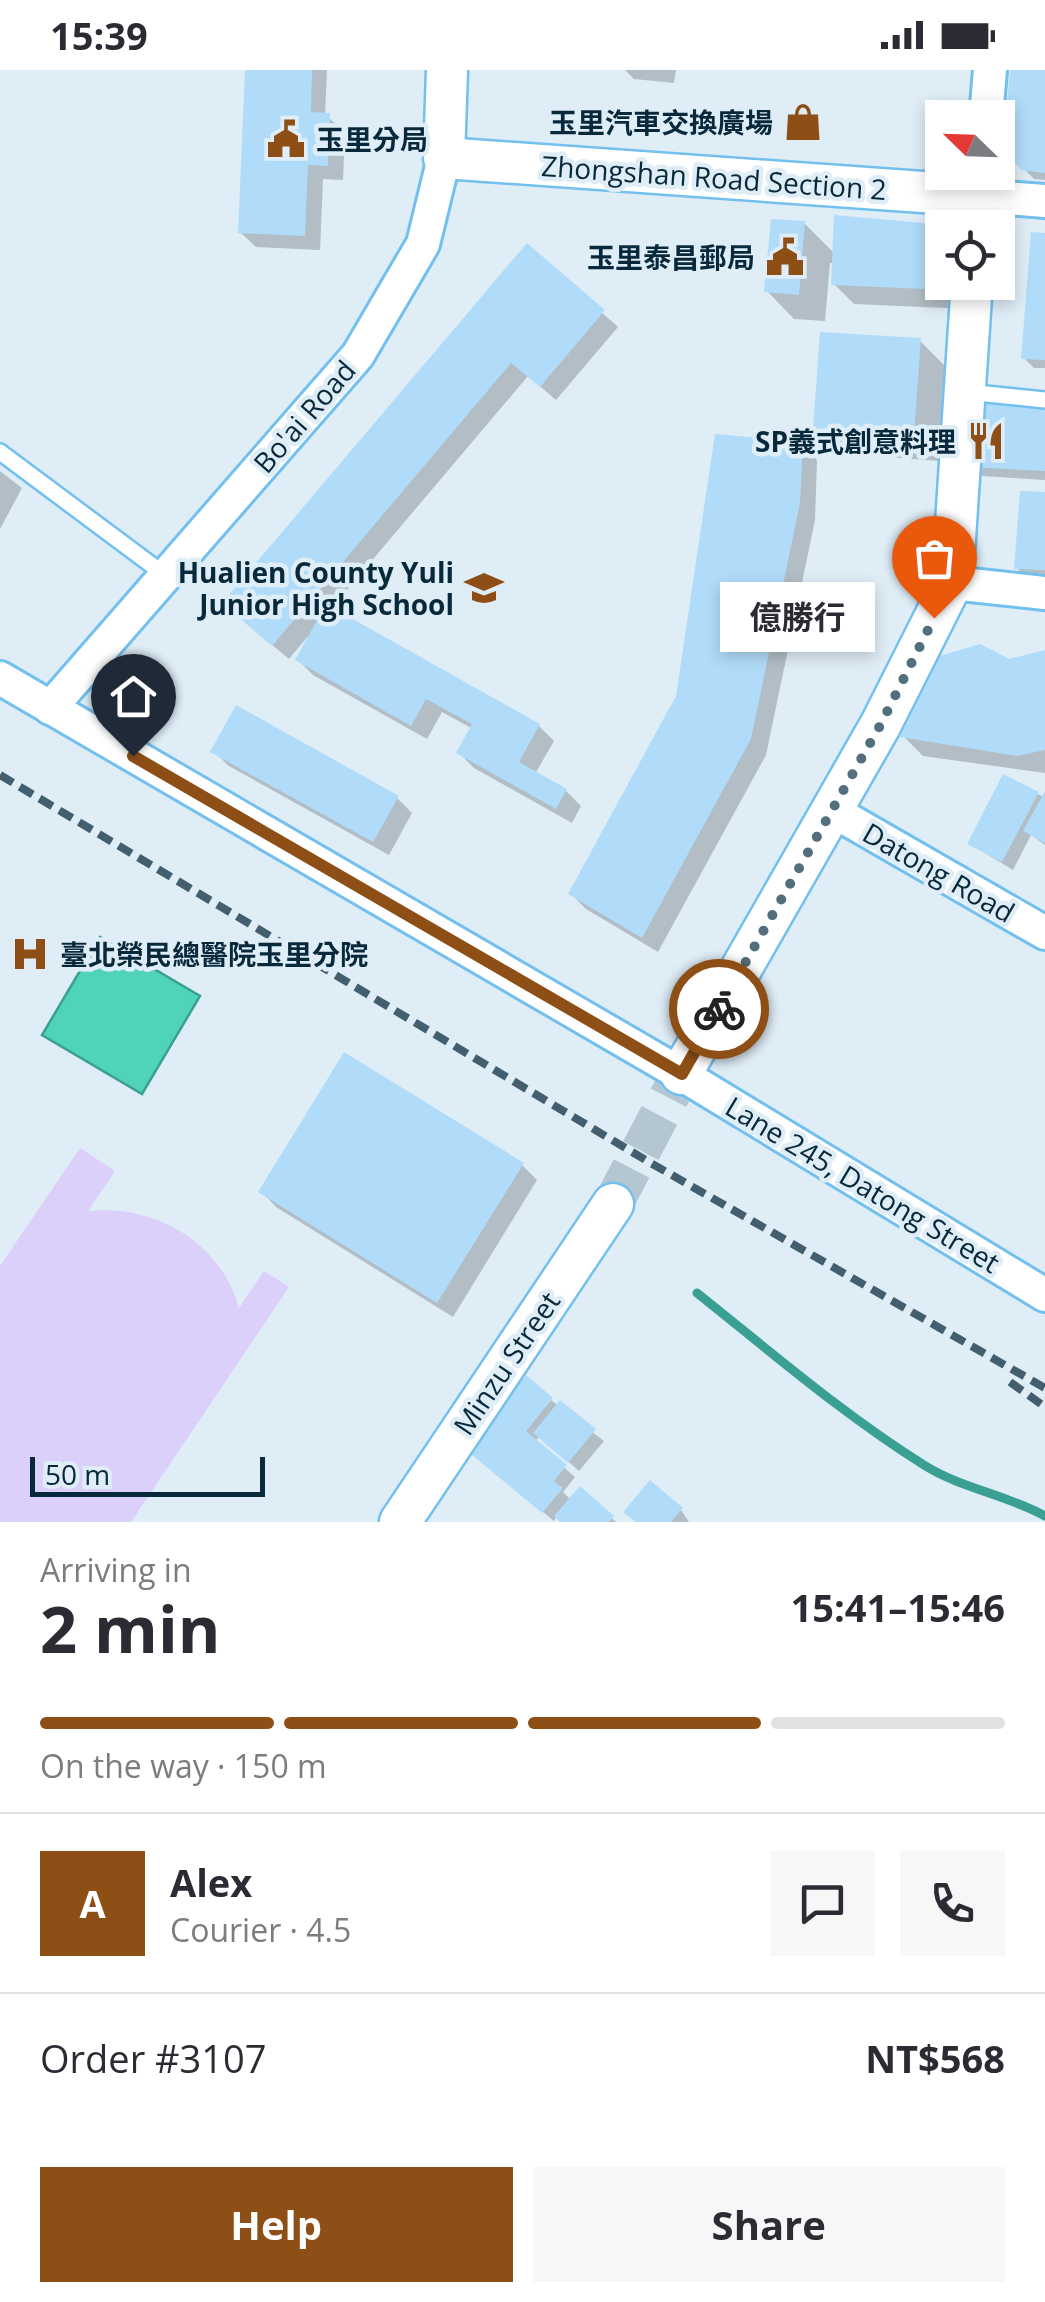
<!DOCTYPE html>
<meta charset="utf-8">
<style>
body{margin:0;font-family:"Open Sans","Noto Sans TC",sans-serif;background:#f7f7f7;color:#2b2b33;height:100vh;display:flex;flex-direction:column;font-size:38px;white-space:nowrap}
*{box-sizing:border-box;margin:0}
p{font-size:32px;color:#7c7c81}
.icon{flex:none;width:55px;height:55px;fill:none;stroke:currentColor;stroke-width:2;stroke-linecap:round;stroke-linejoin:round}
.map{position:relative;height:1452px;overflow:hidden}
.drawer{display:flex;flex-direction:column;background:#fff;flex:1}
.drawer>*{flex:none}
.needle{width:65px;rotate:293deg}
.tools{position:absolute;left:925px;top:30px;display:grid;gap:20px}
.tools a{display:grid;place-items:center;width:90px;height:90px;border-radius:0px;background:#fff;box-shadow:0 5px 15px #0003;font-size:50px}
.scale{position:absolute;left:30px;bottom:25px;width:235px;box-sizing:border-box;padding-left:10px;border:5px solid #07293b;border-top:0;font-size:28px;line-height:35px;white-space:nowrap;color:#07293b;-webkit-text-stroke:8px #dfedf7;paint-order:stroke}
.pin{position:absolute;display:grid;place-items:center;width:85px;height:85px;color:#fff;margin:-102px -42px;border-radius:50% 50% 50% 0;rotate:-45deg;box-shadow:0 0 10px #0007}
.pin .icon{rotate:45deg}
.courier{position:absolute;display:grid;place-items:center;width:100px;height:100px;margin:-50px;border:8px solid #8e4f16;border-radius:50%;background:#fff;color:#222;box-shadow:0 2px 12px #0007}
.bubble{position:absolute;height:70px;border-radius:0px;background:#fff;box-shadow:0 5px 15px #0003;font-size:32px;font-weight:700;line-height:70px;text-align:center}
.overview em{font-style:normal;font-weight:700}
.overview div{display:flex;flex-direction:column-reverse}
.overview{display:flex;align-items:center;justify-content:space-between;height:170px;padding:0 40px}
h1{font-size:65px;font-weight:700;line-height:75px}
.bar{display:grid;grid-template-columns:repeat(4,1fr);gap:15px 10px;align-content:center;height:120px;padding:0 40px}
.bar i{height:12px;border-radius:8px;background:#e1e1e2}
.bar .active{background:#8e4f16}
.bar p{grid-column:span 4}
.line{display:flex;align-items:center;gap:25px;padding:0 40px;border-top:2px solid #e1e1e2}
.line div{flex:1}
.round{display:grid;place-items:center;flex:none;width:105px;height:105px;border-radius:0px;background:#f7f7f7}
.cta{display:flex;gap:20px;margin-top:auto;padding:20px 40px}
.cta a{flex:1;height:115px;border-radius:0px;background:#8e4f16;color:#fff;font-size:40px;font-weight:700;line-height:115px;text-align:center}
.cta a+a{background:#f7f7f7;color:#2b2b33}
.status{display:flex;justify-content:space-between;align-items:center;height:70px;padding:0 50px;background:#fff;direction:ltr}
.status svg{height:28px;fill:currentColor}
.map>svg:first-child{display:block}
.green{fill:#dbd0f9}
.water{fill:#4fd3b9;stroke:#39a093;stroke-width:2.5}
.shadow{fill:#0003}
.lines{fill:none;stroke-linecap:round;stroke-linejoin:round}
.stream{stroke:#39a093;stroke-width:9}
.building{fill:#b0dcf9}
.tertiary-tunnel{stroke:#b4c6d1;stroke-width:40;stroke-dasharray:40 20;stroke-linecap:butt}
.service-casing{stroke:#73c0ef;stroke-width:20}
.minor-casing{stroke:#73c0ef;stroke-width:38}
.tertiary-casing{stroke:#73c0ef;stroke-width:45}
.service{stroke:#fff;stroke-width:15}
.minor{stroke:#fff;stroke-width:32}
.tertiary{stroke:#fff;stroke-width:40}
.rail{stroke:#435f6f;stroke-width:8;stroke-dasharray:15 8;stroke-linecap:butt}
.done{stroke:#536e7d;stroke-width:10;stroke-dasharray:0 18}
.route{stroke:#8e4f16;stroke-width:12}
.labels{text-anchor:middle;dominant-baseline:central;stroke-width:9;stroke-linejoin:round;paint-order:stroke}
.poi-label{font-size:28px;font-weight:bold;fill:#07293b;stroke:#dfedf7;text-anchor:end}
.street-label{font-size:28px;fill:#07293b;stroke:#dfedf7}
</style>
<div class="status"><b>15:39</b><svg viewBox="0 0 49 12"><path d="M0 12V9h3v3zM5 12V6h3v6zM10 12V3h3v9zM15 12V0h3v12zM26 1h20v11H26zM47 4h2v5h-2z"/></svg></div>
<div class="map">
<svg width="1045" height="1452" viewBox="0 0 1045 1452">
<rect width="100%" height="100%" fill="#dfedf7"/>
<path class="green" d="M80,1078L115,1101L88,1141C155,1134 221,1172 239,1238L264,1201L289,1217L131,1452H0V1196Z"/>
<path class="water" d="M100,867L200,926L142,1024L42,965Z"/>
<path class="shadow" d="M248,0H327L325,45L345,61L343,110L323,109L320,180L256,177L240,162Z
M625,0H676L674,13L634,9Z
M1013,0H1045V110L1034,109L1023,98Z
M804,153L835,184L932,156L942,167V212H970L968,239L854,234L834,214L835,193H830L825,251L794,249L767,221Z
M1045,165V298H1034L1024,288Z
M527,176L618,257L556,330L528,306L330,540L539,656L554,671L535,704L566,721L581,736L572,753L474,698L459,683L473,659L442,642L427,669L313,605L298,590L308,566L289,589L240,548Z
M920,271L947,298L941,391L842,384L815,357Z
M1045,335V410L982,406L972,396Z
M802,375L817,390L815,450L766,685L658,882L586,839L571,824L678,627Z
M0,401L22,418L0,459Z
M1045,425V509L1027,508L1017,498Z
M1045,583V703L923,686L903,666L1008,592Z
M213,681L397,728L412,743L389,785L229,696Z
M1037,724L1045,727V775L1031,765L1013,800L970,774Z
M522,1095L537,1110L453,1247L276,1137L261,1121Z
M551,1330L604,1371L579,1401L539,1366L535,1372L575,1407L563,1422L571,1430L580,1420L616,1452H563L557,1446L554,1451L479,1389Z
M681,1440L689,1452H637Z"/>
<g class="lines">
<path class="stream" d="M697,1223C771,1282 844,1345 924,1395C960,1418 1007,1425 1045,1446"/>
</g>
<path class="building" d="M245,0H312L311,42L330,43L328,96L308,95L305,166L238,163Z
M1010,0H1045V103L1021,100L1003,77Z
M834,145L934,154L942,165V212H949V220L831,215Z
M771,149L805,151L799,225L764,222Z
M1031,162L1045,163V290L1021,289Z
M527,173L605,240L540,317L511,293L272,576L222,533Z
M820,262L921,268L914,365L813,358Z
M975,328L1045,332V401L970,397Z
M715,364L803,372L800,433L751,669L642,868L568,824L676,626Z
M1020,421L1045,422V500L1014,499Z
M326,534L540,654L519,692L567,719L556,739L456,683L472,654L426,629L411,656L295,590Z
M980,574L1009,589L1045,580V680L1017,686L900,667L940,586Z
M236,635L399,726L373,772L210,682Z
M1003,704L1039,722L1002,792L967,774Z
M1045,721V773L1023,761Z
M344,982L524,1093L437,1233L258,1122Z
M526,1305L553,1328L526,1361L567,1395L554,1411L563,1418L542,1443L465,1379Z
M560,1330L596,1359L568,1393L533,1363Z
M650,1410L683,1438L671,1452H636L623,1442Z
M580,1416L614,1446L609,1452H560L554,1446Z"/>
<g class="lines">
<path class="tertiary-tunnel" d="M613,1134L681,1004"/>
<g class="service-casing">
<path id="service" d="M967,322L1045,330
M0,382L165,505"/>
</g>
<g class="minor-casing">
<path id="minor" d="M986,48L990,0
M981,102L979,126L1045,131
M952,513L1045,523
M0,608L681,1004L1045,1225
M50,638L358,285L423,174L444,88
M833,741L1045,863"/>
</g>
<g class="tertiary-casing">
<path id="tertiary" d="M447,0L444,88L979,126L976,158
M681,1004L881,654L952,513L972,212
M400,1452L613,1134"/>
</g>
<use href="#service" class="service"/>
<use href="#minor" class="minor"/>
<use href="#tertiary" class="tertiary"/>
<path class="rail" d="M0,705L649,1092L1045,1318
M1010,1312L1045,1337"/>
</g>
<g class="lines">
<path class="done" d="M719,939L881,654L934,548"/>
<path class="route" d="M133,686L682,1004L719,939"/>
</g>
<defs>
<g id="shop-bare" transform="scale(3)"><path d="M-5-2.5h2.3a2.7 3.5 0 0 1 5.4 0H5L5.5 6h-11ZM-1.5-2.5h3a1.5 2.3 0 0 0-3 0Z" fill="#8e4f16" stroke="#dfedf7" stroke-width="2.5" paint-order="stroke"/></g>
<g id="civic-bare" transform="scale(3)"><path d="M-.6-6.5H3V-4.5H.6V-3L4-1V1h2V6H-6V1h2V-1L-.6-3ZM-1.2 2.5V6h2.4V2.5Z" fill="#8e4f16" stroke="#dfedf7" stroke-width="2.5" paint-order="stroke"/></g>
<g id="restaurant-bare" transform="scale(3)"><path d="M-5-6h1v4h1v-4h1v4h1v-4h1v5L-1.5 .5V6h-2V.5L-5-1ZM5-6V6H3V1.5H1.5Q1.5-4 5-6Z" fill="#8e4f16" stroke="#dfedf7" stroke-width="2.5" paint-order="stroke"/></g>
<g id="school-bare" transform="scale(3)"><path d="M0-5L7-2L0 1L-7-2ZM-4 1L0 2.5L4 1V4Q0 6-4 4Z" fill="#8e4f16" stroke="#dfedf7" stroke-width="2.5" paint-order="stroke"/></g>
<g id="hospital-bare" transform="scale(3)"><path d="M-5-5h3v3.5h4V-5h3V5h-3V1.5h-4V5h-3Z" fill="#8e4f16" stroke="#dfedf7" stroke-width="2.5" paint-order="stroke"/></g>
</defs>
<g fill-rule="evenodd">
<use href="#shop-bare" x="803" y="52"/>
<use href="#civic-bare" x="286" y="69"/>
<use href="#civic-bare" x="785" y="187"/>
<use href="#restaurant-bare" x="986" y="371"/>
<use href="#school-bare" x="484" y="518"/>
<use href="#hospital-bare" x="30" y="884"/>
</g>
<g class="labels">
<g class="poi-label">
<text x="773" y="52">玉里汽車交換廣場</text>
<text x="316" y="69" text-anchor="start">玉里分局</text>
<text x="755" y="187">玉里泰昌郵局</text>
<text x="956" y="371">SP義式創意料理</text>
<text x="454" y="502">Hualien County Yuli<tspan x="454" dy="32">Junior High School</tspan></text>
<text x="60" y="884" text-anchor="start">臺北榮民總醫院玉里分院</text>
</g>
<g class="street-label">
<text transform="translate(714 107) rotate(4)">Zhongshan Road Section 2</text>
<text transform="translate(304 346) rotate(-49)">Bo'ai Road</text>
<text transform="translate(939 802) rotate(30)">Datong Road</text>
<text transform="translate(863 1114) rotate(31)">Lane 245, Datong Street</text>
<text transform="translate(506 1293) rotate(-56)">Minzu Street</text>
</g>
</g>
</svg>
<div class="tools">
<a><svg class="needle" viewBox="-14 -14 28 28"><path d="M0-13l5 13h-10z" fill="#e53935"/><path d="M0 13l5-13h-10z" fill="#7c7c81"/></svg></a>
<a><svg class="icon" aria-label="locate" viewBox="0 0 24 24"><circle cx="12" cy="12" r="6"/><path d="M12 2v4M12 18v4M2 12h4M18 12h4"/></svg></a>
</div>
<div class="scale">50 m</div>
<div class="pin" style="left:934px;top:548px;background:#ea580c"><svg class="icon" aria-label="bag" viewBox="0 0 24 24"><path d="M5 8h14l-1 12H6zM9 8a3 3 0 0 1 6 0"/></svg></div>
<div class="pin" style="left:133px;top:686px;background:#1f2937"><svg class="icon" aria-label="home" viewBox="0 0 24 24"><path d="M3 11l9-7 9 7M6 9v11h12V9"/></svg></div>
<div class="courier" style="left:719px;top:939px"><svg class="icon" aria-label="bike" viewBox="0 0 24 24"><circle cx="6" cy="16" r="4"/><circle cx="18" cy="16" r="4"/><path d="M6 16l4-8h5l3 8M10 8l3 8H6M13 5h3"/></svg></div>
<div class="bubble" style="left:720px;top:512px;width:155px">億勝行</div>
</div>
<section class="drawer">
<div class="overview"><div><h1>2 min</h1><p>Arriving in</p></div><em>15:41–15:46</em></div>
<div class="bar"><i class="active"></i><i class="active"></i><i class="active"></i><i></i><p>On the way · 150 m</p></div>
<div class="line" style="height:180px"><b class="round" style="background:#8e4f16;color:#fff">A</b><div><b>Alex</b><p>Courier · 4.5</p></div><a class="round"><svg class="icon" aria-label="chat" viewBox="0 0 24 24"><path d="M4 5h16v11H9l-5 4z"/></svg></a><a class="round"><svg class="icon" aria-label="phone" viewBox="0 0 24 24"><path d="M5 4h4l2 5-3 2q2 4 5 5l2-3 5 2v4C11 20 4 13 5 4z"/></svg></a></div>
<div class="line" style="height:130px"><div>Order #3107</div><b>NT$568</b></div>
<div class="cta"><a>Help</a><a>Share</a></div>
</section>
